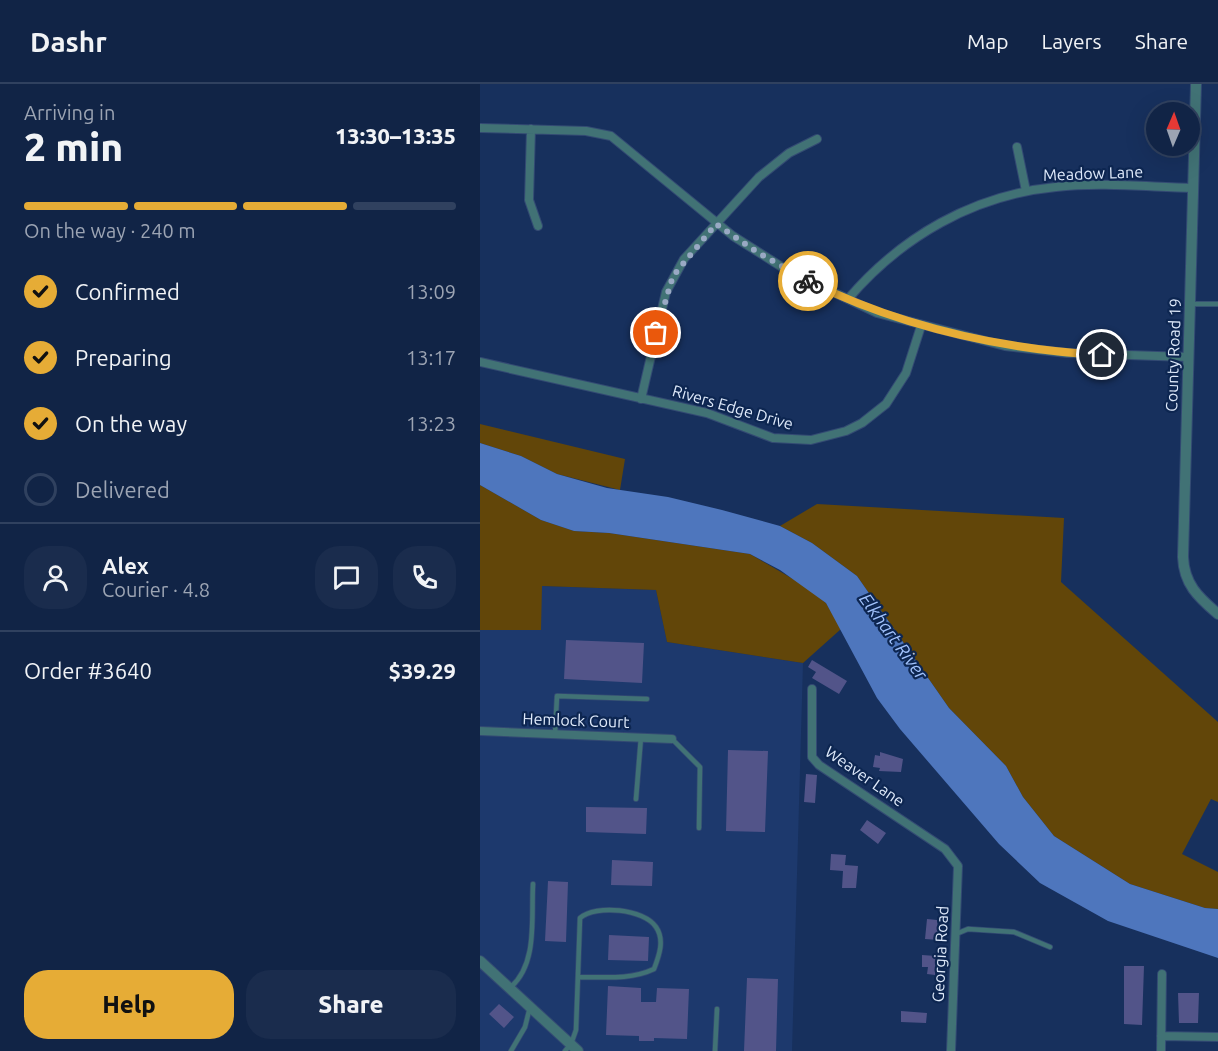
<!DOCTYPE html>
<meta charset="utf-8">
<style>
body{margin:0;font-family:Ubuntu,sans-serif;background:#1a2c4d;color:#f1f3f6;height:100vh;display:flex;flex-direction:column;font-size:22px;white-space:nowrap}
*{box-sizing:border-box;margin:0}
p{font-size:20px;color:#9ca4b3}
.icon{flex:none;width:33px;height:33px;fill:none;stroke:currentColor;stroke-width:2;stroke-linecap:round;stroke-linejoin:round}
.map{position:relative;flex:1;overflow:hidden}
.details{display:flex;flex-direction:column;background:#112446;width:480px}
.details>*{flex:none}
.needle{width:39px;rotate:2deg}
.fabs{position:absolute;left:666px;top:18px;display:grid;gap:12px}
.fabs a{display:grid;place-items:center;width:54px;height:54px;border-radius:50%;background:#112446;box-shadow:0 6px 24px #0002,0 0 0 2px #30415f;font-size:30px}
.pin{position:absolute;display:grid;place-items:center;width:51px;height:51px;color:#fff;margin:-26px;border:3px solid #fff;border-radius:50%;box-shadow:0 2px 6px #0007}
.courier{position:absolute;display:grid;place-items:center;width:60px;height:60px;margin:-30px;border:4px solid #e6ac36;border-radius:50%;background:#fff;color:#222;box-shadow:0 2px 8px #0007}
.headline em{font-style:normal;font-weight:800}
.headline div{display:flex;flex-direction:column-reverse}
.headline{display:flex;align-items:center;justify-content:space-between;height:102px;padding:0 24px}
h1{font-size:39px;font-weight:800;line-height:45px}
.bar{display:grid;grid-template-columns:repeat(4,1fr);gap:9px 6px;align-content:center;height:72px;padding:0 24px}
.bar i{height:8px;border-radius:4px;background:#30415f}
.bar .selected{background:#e6ac36}
.bar p{grid-column:span 4}
.line{display:flex;align-items:center;gap:15px;padding:0 24px;border-top:2px solid #30415f}
.line div{flex:1}
.round{display:grid;place-items:center;flex:none;width:63px;height:63px;border-radius:24px;background:#1a2c4d}
ol{padding:0 24px;list-style:none}
li{display:flex;align-items:center;gap:18px;height:66px}
li p{margin-inline-start:auto}
li .icon{padding:6px;border-radius:50%;background:#e6ac36;color:#111;stroke-width:4}
li:last-child{color:#9ca4b3}
li i{width:33px;height:33px;border:3px solid #30415f;border-radius:50%}
.button{display:flex;gap:12px;margin-top:auto;padding:12px 24px}
.button a{flex:1;height:69px;border-radius:24px;background:#e6ac36;color:#111;font-size:24px;font-weight:800;line-height:69px;text-align:center}
.button a+a{background:#1a2c4d;color:#f1f3f6}
header{display:flex;align-items:center;gap:36px;box-sizing:border-box;height:84px;padding:0 30px;background:#112446;border-bottom:2px solid #30415f}
header strong{font-size:28px}
nav{display:flex;gap:33px;margin-inline-start:auto;font-size:21px}
main{display:flex;flex:1;min-height:0}
.map>svg:first-child{display:block}
.built{fill:#1d396d}
.green{fill:#624609}
.water{fill:#4e76bd}
.building{fill:#525489}
.lines{fill:none;stroke-linecap:round;stroke-linejoin:round}
.service-casing{stroke:#334a73;stroke-width:6}
.minor-casing{stroke:#334a73;stroke-width:10}
.tertiary-casing{stroke:#334a73;stroke-width:12}
.service{stroke:#417275;stroke-width:4.5}
.minor{stroke:#417275;stroke-width:8}
.tertiary{stroke:#417275;stroke-width:10}
.done{stroke:#99a9c4;stroke-width:6;stroke-dasharray:0 10.8}
.route{stroke:#e6ac36;stroke-width:8}
.labels{text-anchor:middle;dominant-baseline:central;stroke-width:4.5;stroke-linejoin:round;paint-order:stroke}
.street-label{font-size:16px;fill:#dfeafb;stroke:#0d2651}
.water-label{font-size:18px;font-style:italic;fill:#a2c3fd;stroke:#0d2651}
</style>
<header>
<strong>Dashr</strong>
<nav><a>Map</a><a>Layers</a><a>Share</a></nav>
</header>
<main>
<section class="details">
<div class="headline"><div><h1>2 min</h1><p>Arriving in</p></div><em>13:30–13:35</em></div>
<div class="bar"><i class="selected"></i><i class="selected"></i><i class="selected"></i><i></i><p>On the way · 240 m</p></div>
<ol>
<li><svg class="icon" aria-label="check" viewBox="0 0 24 24"><path d="M5 12l5 5 9-10"/></svg>Confirmed<p>13:09</p></li>
<li><svg class="icon" aria-label="check" viewBox="0 0 24 24"><path d="M5 12l5 5 9-10"/></svg>Preparing<p>13:17</p></li>
<li><svg class="icon" aria-label="check" viewBox="0 0 24 24"><path d="M5 12l5 5 9-10"/></svg>On the way<p>13:23</p></li>
<li><i></i>Delivered</li>
</ol>
<div class="line" style="height:108px"><a class="round"><svg class="icon" aria-label="person" viewBox="0 0 24 24"><circle cx="12" cy="8" r="4"/><path d="M4 21q1-7 8-7t8 7"/></svg></a><div><b>Alex</b><p>Courier · 4.8</p></div><a class="round"><svg class="icon" aria-label="chat" viewBox="0 0 24 24"><path d="M4 5h16v11H9l-5 4z"/></svg></a><a class="round"><svg class="icon" aria-label="phone" viewBox="0 0 24 24"><path d="M5 4h4l2 5-3 2q2 4 5 5l2-3 5 2v4C11 20 4 13 5 4z"/></svg></a></div>
<div class="line" style="height:78px"><div>Order #3640</div><b>$39.29</b></div>
<div class="button"><a>Help</a><a>Share</a></div>
</section>
<div class="map">
<svg width="738" height="967" viewBox="0 0 738 967">
<rect width="100%" height="100%" fill="#17305d"/>
<path class="built" d="M61,502L176,506L187,558L323,579L312,967H0V546H60Z"/>
<path class="green" d="M0,340L145,375L140,406L77,390L41,372L0,359Z
M0,401L61,436L94,447L129,449L270,470L325,502L346,519L361,545L323,579L187,558L176,506L62,502L61,546H0Z
M337,420L584,434L581,498L738,638V718L731,715L702,770L738,788V825L725,824L650,800L574,752L543,713L526,682L469,624L377,492L332,459L300,442Z"/>
<path class="water" d="M0,359L41,372L77,390L127,404L188,413L242,426L300,442L332,459L377,492L469,624L526,682L543,713L574,752L650,800L725,824L738,825V874L628,837L560,799L519,760L420,645L397,614L346,519L300,486L270,470L129,449L94,447L61,436L0,401Z"/>
<path class="building" d="M86,556L164,559L162,599L84,595Z
M332,576L367,597L359,610L332,594L336,588L328,583Z
M248,666L288,667L285,748L246,747Z
M400,668L423,675L421,688L399,687L400,684L393,683L395,671L400,672Z
M326,690L337,691L335,719L324,718Z
M106,723L167,724L166,750L106,748Z
M387,736L406,749L398,760L380,746Z
M351,770L366,771L365,781L378,782L376,804H362L363,787L350,786Z
M132,776L173,778L172,802L131,801Z
M68,797L88,798L86,858L65,857Z
M447,835L457,836L459,856L445,855Z
M129,851L169,853L168,877L128,876Z
M442,871L456,872L455,891L447,890L448,883H442Z
M644,882H664L662,941L644,940Z
M267,894L298,895L296,967H264Z
M128,902L161,904V918H176L177,904L209,905L207,955L174,954V957H159V952L126,951Z
M698,909H719L718,939H699Z
M19,920L34,933L24,944L9,930Z
M421,927L447,929L446,939L421,938Z"/>
<g class="lines">
<g class="service-casing">
<path id="service" d="M710,220H738
M75,650L77,612L167,615
M192,655L220,683L219,744
M156,715L161,653
M476,850L488,845L534,848L570,863
M31,903C58,879 51,834 53,800
M31,967L45,943L50,923
M85,967L91,960L96,946L100,834C116,820 164,825 176,843C185,856 179,872 174,885C151,896 124,893 98,893
M235,967L237,925"/>
</g>
<g class="minor-casing">
<path id="minor" d="M0,44L106,47L131,52L253,152L305,185L397,229L525,262L587,269L708,273
M51,45L49,116L58,142
M537,63L546,107
M368,215C421,153 493,111 576,103C621,98 668,103 713,104
M0,278L227,329L293,354L331,356L366,347L382,339L406,320L426,289L441,242
M161,315L186,208L204,175L279,93L309,69L337,55
M332,605V673L339,681L465,765L478,782L471,967
M0,647L192,655
M681,952L738,953
M681,967L682,890"/>
</g>
<g class="tertiary-casing">
<path id="tertiary" d="M716,0L703,473C704,500 718,513 738,530
M0,877L98,967"/>
</g>
<use href="#service" class="service"/>
<use href="#minor" class="minor"/>
<use href="#tertiary" class="tertiary"/>
</g>
<g class="lines">
<path class="done" d="M176,249L193,192L236,140L277,168L328,197"/>
<path class="route" d="M328,197C421,243 519,265 622,271"/>
</g>
<g class="labels">
<g class="street-label">
<text transform="translate(613 89) rotate(-2)">Meadow Lane</text>
<text transform="translate(693 271) rotate(-88)">County Road 19</text>
<text transform="translate(253 323) rotate(16)">Rivers Edge Drive</text>
<text transform="translate(96 636) rotate(2)">Hemlock Court</text>
<text transform="translate(385 692) rotate(35)">Weaver Lane</text>
<text transform="translate(460 870) rotate(-87)">Georgia Road</text>
</g>
<g class="water-label">
<text transform="translate(414 552) rotate(54)">Elkhart River</text>
</g>
</g>
</svg>
<div class="fabs">
<a><svg class="needle" viewBox="-14 -14 28 28"><path d="M0-13l5 13h-10z" fill="#e53935"/><path d="M0 13l5-13h-10z" fill="#9ca4b3"/></svg></a>
</div>
<div class="pin" style="left:176px;top:249px;background:#ea580c"><svg class="icon" aria-label="bag" viewBox="0 0 24 24"><path d="M5 8h14l-1 12H6zM9 8a3 3 0 0 1 6 0"/></svg></div>
<div class="pin" style="left:622px;top:271px;background:#1f2937"><svg class="icon" aria-label="home" viewBox="0 0 24 24"><path d="M3 11l9-7 9 7M6 9v11h12V9"/></svg></div>
<div class="courier" style="left:328px;top:197px"><svg class="icon" aria-label="bike" viewBox="0 0 24 24"><circle cx="6" cy="16" r="4"/><circle cx="18" cy="16" r="4"/><path d="M6 16l4-8h5l3 8M10 8l3 8H6M13 5h3"/></svg></div>
</div>
</main>
